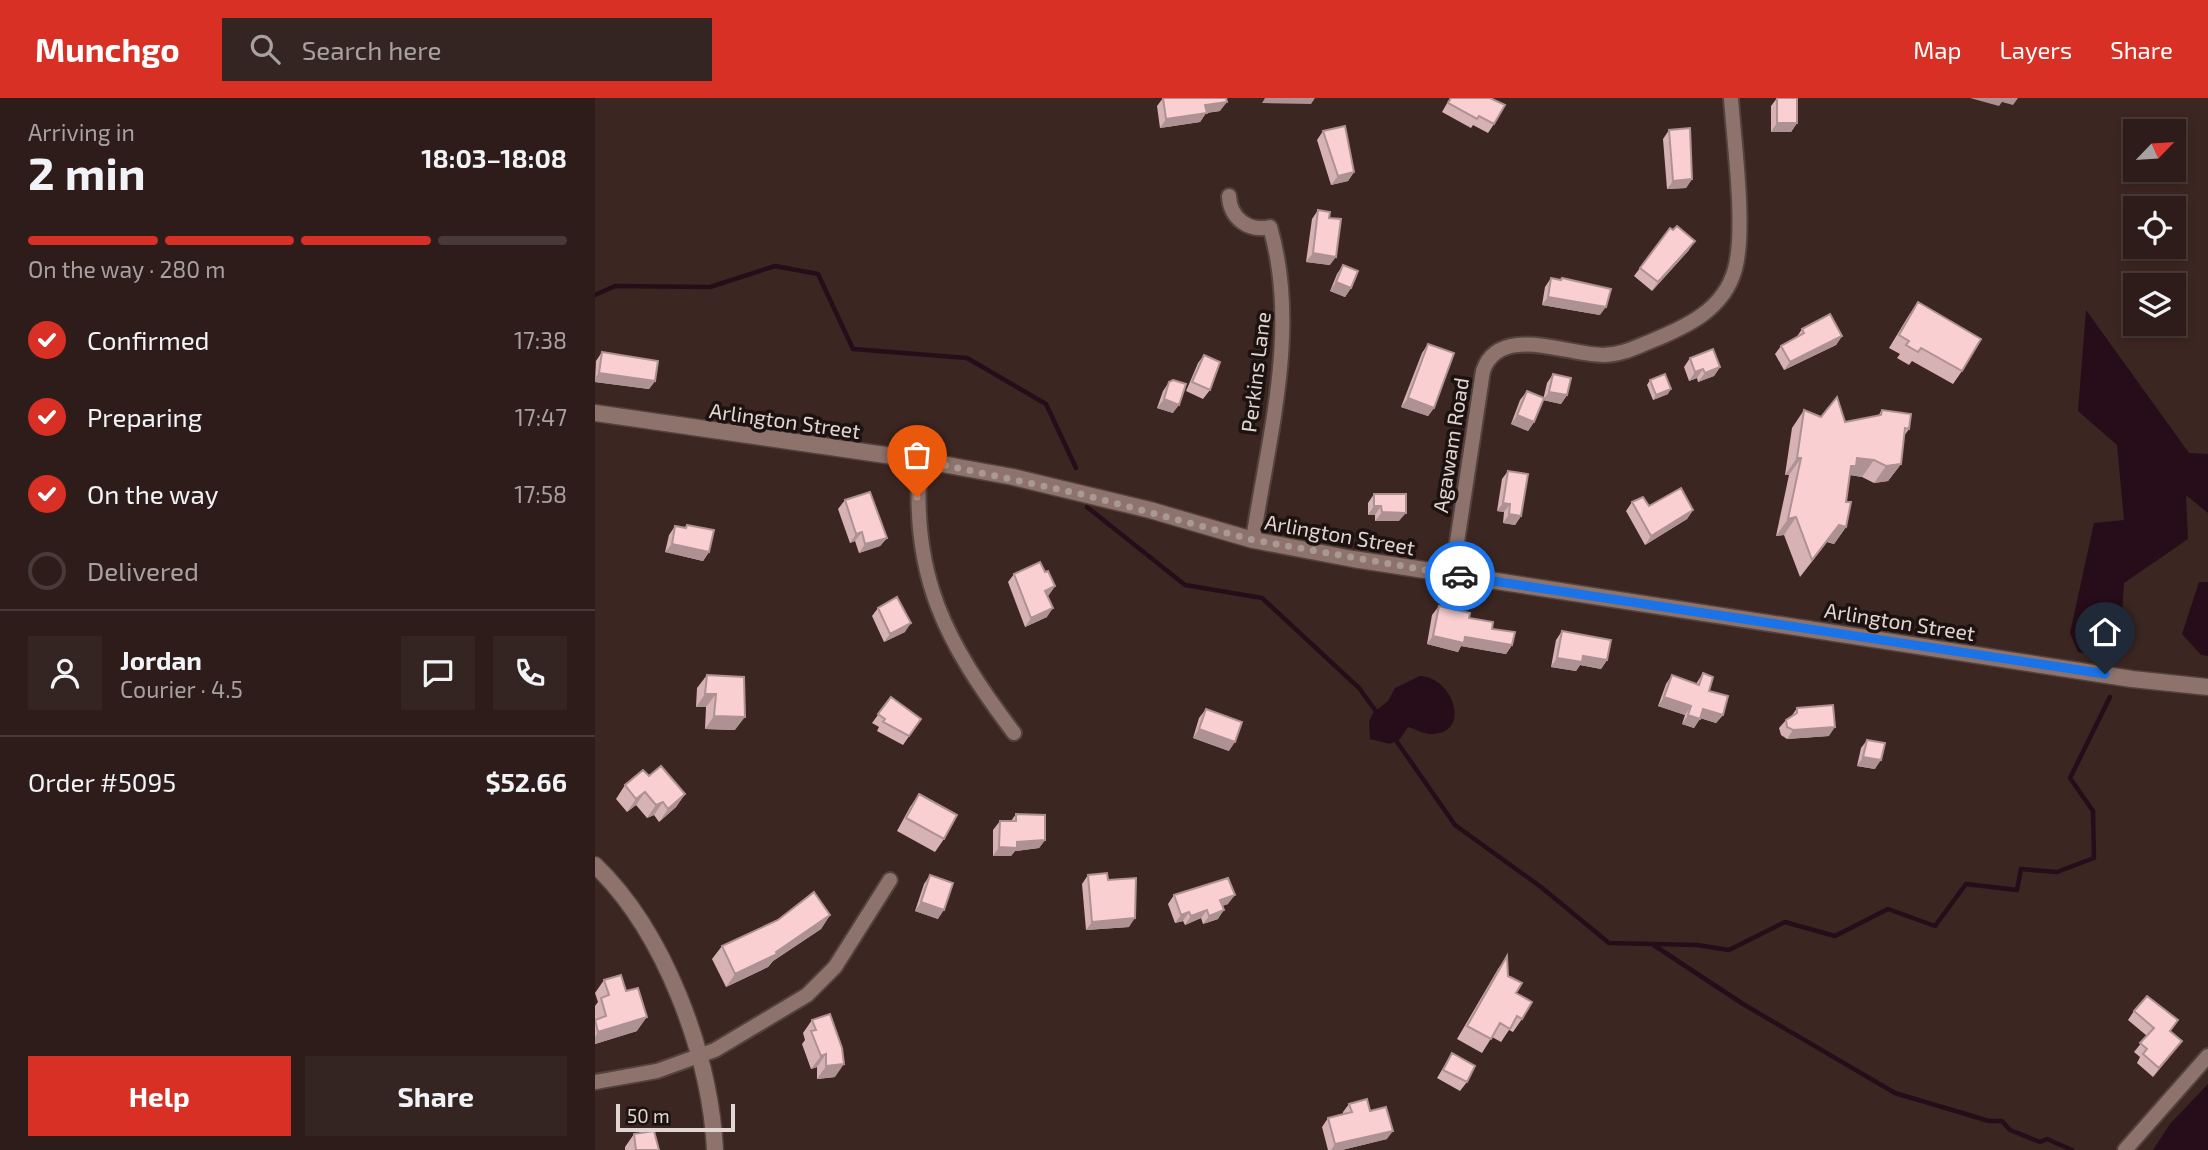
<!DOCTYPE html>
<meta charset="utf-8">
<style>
body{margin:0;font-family:"Exo 2",sans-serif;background:#352522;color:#f1f3f6;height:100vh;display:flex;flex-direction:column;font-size:26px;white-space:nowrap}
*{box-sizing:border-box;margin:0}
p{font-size:23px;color:#a7a1a2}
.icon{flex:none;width:38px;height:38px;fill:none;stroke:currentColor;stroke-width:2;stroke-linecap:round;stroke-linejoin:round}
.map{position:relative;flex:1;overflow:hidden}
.details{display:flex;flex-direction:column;background:#2d1c19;width:595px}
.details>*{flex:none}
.needle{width:46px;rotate:65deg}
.fabs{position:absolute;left:1528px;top:21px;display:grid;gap:14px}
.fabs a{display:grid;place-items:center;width:63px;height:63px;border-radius:0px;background:#2d1c19;box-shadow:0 4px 10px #0003,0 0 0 2px #483a38;font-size:35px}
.scale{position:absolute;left:21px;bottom:18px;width:119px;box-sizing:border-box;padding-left:7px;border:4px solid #e3d5d1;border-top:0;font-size:19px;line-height:24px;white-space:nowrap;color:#e3d5d1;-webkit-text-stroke:5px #1c1210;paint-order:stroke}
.pin{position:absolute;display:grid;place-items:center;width:60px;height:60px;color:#fff;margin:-72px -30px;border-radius:50% 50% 50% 0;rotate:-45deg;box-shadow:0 0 7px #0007}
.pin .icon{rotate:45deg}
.courier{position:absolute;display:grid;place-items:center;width:70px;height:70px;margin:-35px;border:5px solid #1a73e8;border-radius:50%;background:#fff;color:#222;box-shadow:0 2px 9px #0007}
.overview em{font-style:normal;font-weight:700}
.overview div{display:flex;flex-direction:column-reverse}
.overview{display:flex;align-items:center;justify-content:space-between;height:119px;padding:0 28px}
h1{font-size:46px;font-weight:700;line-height:52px}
.bar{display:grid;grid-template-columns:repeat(4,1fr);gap:10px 7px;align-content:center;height:84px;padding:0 28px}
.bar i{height:9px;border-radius:5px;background:#483a38}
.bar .active{background:#d93025}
.bar p{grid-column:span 4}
.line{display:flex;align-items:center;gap:18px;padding:0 28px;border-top:2px solid #483a38}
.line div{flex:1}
.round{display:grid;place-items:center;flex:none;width:74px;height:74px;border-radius:0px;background:#352522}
ol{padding:0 28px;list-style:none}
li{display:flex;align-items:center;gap:21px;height:77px}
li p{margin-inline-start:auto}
li .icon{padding:7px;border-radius:50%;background:#d93025;color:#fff;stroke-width:4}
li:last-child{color:#a7a1a2}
li i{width:38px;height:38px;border:4px solid #483a38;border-radius:50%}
.button{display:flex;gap:14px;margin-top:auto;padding:14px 28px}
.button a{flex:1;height:80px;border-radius:0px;background:#d93025;color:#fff;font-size:28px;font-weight:700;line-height:80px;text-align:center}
.button a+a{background:#352522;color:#f1f3f6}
header{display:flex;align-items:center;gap:42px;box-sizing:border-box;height:98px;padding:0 35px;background:#d93025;color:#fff}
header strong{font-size:33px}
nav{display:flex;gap:38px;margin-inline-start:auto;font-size:24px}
.search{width:490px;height:63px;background:#352522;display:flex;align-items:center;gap:18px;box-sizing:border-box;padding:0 24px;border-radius:0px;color:#a7a1a2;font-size:26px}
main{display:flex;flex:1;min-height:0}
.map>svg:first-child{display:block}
.water{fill:#270d19}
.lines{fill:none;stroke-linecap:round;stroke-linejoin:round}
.stream{stroke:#270d19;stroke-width:4.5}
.minor-casing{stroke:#54423e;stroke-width:18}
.tertiary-casing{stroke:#54423e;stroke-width:19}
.minor{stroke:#8d736c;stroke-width:14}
.tertiary{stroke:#8d736c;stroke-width:16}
.wall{fill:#d6b2b5}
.shaded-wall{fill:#ae9193}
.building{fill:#f9cfd2;stroke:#ae9193;stroke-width:2}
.done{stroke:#a99893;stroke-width:7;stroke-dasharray:0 12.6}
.route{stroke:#1a73e8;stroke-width:9}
.labels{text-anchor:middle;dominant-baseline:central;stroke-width:7;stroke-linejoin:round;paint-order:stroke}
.street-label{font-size:21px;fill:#e3d5d1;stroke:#1c1210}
</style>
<header>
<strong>Munchgo</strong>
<div class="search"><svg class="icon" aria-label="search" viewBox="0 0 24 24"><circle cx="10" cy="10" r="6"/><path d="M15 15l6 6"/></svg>Search here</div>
<nav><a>Map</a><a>Layers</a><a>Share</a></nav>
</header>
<main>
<section class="details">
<div class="overview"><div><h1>2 min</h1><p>Arriving in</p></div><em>18:03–18:08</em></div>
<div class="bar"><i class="active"></i><i class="active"></i><i class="active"></i><i></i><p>On the way · 280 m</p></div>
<ol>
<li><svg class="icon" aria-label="check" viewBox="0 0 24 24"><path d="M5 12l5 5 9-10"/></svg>Confirmed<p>17:38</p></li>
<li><svg class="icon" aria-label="check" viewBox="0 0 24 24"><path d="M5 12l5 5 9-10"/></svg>Preparing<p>17:47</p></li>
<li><svg class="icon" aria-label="check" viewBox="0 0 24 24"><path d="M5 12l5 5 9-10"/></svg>On the way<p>17:58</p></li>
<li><i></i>Delivered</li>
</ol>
<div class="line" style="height:126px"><a class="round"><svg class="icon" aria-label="person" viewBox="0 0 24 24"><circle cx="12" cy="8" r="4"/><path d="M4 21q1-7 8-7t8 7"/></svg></a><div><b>Jordan</b><p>Courier · 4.5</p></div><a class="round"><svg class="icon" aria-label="chat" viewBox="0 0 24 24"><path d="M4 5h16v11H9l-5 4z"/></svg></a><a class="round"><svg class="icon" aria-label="phone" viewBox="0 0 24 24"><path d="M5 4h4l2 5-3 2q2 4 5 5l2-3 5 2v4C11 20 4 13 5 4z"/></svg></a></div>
<div class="line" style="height:91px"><div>Order #5095</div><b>$52.66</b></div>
<div class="button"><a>Help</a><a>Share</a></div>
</section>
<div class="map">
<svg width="1613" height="1052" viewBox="0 0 1613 1052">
<rect width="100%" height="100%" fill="#3c2621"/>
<path class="water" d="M1491,212L1594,355L1613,356V415L1591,397L1593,441L1529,485L1524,563L1483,554L1475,535L1499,425L1529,422L1522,347L1483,313Z
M1604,484H1613V558L1606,557L1587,536Z
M825,578C859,579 878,638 834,636C827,635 820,631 813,629L805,641L795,646L775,641L774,623L778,615L793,603L800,590Z
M1613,986V1052H1558L1575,1026Z"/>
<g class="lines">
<path class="stream" d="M0,197L20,188L115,189L180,168L223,176L258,251L372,260L451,306L481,370
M492,409L590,487L667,500L764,590L783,616
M800,641L860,727L946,789L1014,845L1102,847L1134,852L1190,824L1240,838L1293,811L1340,828L1371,786L1422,792L1426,771L1462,774L1499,760L1498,713L1475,680L1515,599
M1057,846L1148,906L1300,995L1394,1023H1407L1415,1032L1445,1044L1452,1041L1477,1052"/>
<g class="minor-casing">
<path id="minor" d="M634,98C635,120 653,134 675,129C705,231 673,340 658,442
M325,362C315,478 351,545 419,635
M857,477L888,273C904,225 972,257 1008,257C1025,257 1039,250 1054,244C1091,229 1129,212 1140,171C1151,131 1139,45 1136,0
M0,984L62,973L120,952L212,897L240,869L295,782
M1530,1052L1613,958"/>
</g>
<g class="tertiary-casing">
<path id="tertiary" d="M0,315L325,362L418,379L555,412L658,442L758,461L1537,581L1613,589
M0,767C70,834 115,957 120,1052"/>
</g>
<use href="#minor" class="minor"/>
<use href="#tertiary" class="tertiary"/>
</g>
<path class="wall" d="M568,0L625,13L611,15L605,24L565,30L562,8Z
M855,0H895L899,26L893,35L878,27L876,30L847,14Z
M1182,0L1202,25L1196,34H1176V8Z
M1074,32L1097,81L1091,90L1072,91L1068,41Z
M728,33L759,74L753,83L736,87L722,42Z
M1591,61L1585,70L1551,86L1544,72H1578Z
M723,112L734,120L735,167L711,164L717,121Z
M1075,130L1094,152L1057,193L1039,178Z
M748,167L756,190L750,199L735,193L742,176Z
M956,180L965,182L967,180L1005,217L947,207L950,189Z
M1323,204L1367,273L1358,286L1317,263L1314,267L1302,260L1305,256L1294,250L1314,217Z
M1207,231L1247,238L1241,247L1189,272L1180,256L1186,248L1201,240Z
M833,246L839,310L833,318L806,309L827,255Z
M7,254L60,283L54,291L0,284L1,263Z
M609,257L615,292L608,301L591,293L603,265Z
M1095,260L1125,269L1119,278L1103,284L1102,280L1094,283L1089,269Z
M958,276L972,297L966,306L948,302L952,285Z
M1055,282L1073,296L1058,302L1052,287Z
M574,284L578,315L562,310L568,293Z
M932,293L939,324L933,333L916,326L925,302Z
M1209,312L1226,319L1250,324L1283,318L1287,312L1314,331L1309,338L1306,366L1293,383L1279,385L1267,379L1255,377L1251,404V429L1239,446L1232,444L1205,479L1189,437L1181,438L1194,377H1190L1197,330Z
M913,373L926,418L920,427L908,425L909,414L902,413L907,381Z
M779,396L804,423H780V417H773V405Z
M250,402L292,440L285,448L264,455L260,443L255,445L243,411Z
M1037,404L1054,408L1098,412L1092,421L1050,447L1031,413Z
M92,427L114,454L108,463L70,454L74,437L80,428L89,430Z
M450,474L460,488L453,498L452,519L430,529L413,484L419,476Z
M844,508L897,531L917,547L911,556L866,548L863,554L832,546L837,517Z
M283,510L310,534L289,544L277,518Z
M967,533L1012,562L1006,571L985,567L981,573L956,569L961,542Z
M1108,575L1114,593L1128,617L1121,625L1105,620L1099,630L1087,626L1090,617L1063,608L1071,586L1077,577L1101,586Z
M112,577L140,632L110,631L111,609H101L102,590Z
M296,599L326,621L308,647L282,633L284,629L277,625Z
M1202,610L1234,638L1192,641L1186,637L1184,630L1191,622L1196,619Z
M611,611L634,653L598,640L604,620Z
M1272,642L1280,671L1262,668L1266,650Z
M54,678L90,696L81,709L64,724L59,717L52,720L41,707L32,714L21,701L30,687Z
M324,696L349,741L340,754L302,733L315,709Z
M421,716L450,742L444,750L420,753L416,758H398V732L405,723H416Z
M335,777L343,821L320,813L329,786Z
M493,777L513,782L534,829L491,832L487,786Z
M579,797L633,806L627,808L623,821L608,826L606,820L590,827L588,823L580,825L573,806Z
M235,817L226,831L178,863L173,869L131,889L117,861L127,848Z
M912,858L913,878L921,895L927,921L918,934L914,932L906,944L897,939L887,955L862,941L903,871Z
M9,882L42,933L0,946V908L3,904L0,895Z
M1539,913L1575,933L1587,943L1558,979L1542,965L1545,959L1539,954L1552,938L1533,922Z
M217,922L240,979L222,981V969L216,971L207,946L210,942L208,935Z
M857,955L872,984L865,993L842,980Z
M754,1006L775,1013L792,1041L747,1052H733L727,1029L733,1020L748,1016V1014Z
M39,1036L64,1052H30V1049Z"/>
<path class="shaded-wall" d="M670,0H720L716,6L667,5Z
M1375,0H1423L1418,7L1407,4L1404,8Z
M632,4L625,13L611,15L605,24L565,30L571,21L610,7Z
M1182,25H1202L1196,34H1176Z
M1591,61L1585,70L1551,86L1557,77L1568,72H1578V67Z
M759,74L753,83L736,87L743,78Z
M1097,81L1091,90L1072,91L1078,83Z
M1100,143L1094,152L1057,193L1063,184Z
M718,155L741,159L735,167L711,164Z
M741,184L756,190L750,199L735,193Z
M953,199L1011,209L1005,217L947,207Z
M1247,238L1241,247L1189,272L1195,264Z
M1125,269L1119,278L1103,284L1110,275Z
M1108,271L1102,280L1094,283L1100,274Z
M4,275L60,283L54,291L0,284V280Z
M1076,291L1073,296L1058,302L1061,297Z
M954,294L972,297L966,306L948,302Z
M813,300L839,310L833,318L806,309Z
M569,301L584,307L578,315L562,310Z
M922,317L939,324L933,333L916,326Z
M1202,360H1206L1194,377H1190Z
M1262,360L1279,362L1267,379L1255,377L1244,385Z
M1306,366L1293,383L1279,385L1291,368Z
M908,405L915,406L909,414L902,413Z
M779,408H786L780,417H773Z
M1098,412L1092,421L1050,447L1056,438Z
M787,414L811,415L804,423H780Z
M914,416L926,418L920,427L908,425Z
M1201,419L1189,437L1181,438L1193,421Z
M1244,427L1251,429L1239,446L1232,444L1205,479Z
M267,434L260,443L255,445L261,436Z
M292,440L285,448L264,455L270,446Z
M77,446L114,454L108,463L70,454Z
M460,488L454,497L444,502L450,493Z
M458,510L452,519L430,529L436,520Z
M316,525L310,534L289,544L295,536Z
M838,538L870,539L917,547L911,556L866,548L863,554L832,546Z
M988,558L1012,562L1006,571L985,567L981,573L956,569L962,560Z
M110,596H121L111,609H101Z
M1069,599L1096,608L1090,617L1063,608Z
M1108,611L1128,617L1121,625L1102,619Z
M1093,617L1105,621L1099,630L1087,626Z
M119,618L150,619L140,632L110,631Z
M1240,629L1234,638L1192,641L1198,632Z
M604,631L640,644L634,653L598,640Z
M1268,659L1286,662L1280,671L1262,668Z
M50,694L41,707L32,714L41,701Z
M90,696L81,709L64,724L73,711Z
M68,704L59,717L52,720L61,707Z
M450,742L444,750L420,753L416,758H398L404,749L422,744Z
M640,797L633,806L619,811L625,802Z
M326,804L349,812L343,821L320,813Z
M612,812L606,820L590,827L596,818Z
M629,812L623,821L608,826L614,818Z
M594,814L588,823L580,825L586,817Z
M235,817L226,831L178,863L173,869L131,889L140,876L181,854Z
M540,820L534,829L491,832L497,824Z
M52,919L42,933L0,946V939L3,934Z
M1587,943L1580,952L1558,979L1564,970Z
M231,956L222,969L216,971L226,958Z
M249,966L240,979L222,981L231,968Z
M798,1033L792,1041L747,1052H736L740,1046Z"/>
<path class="building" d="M568,0H631L632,4L610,7L612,15L571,21Z
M856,0H895L910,7L899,26L884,18L882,21L853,5Z
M1182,0H1202V25H1182Z
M750,28L759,74L743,78L728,33Z
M1095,30L1097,81L1078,83L1074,32Z
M1582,41L1591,61L1578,67V43Z
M1554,72H1568L1557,77Z
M723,112L735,114L734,120L746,121L741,159L718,155Z
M1082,128L1100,143L1063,184L1045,170L1075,130L1078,132Z
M748,167L763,173L756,190L741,184Z
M956,180L966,182L967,180L1016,191L1011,209L953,199Z
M1323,204L1386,241L1367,273L1326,250L1323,254L1311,247L1314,243L1304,237Z
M1235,216L1247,238L1195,264L1186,248L1209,235L1207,231Z
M833,246L859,255L839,310L813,300Z
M1118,251L1125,269L1110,275L1108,271L1100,274L1095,260Z
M7,254L63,263L60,283L4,275Z
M609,257L625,264L615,292L597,284Z
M958,276L976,280L972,297L954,294Z
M1070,276L1076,291L1061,297L1055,282Z
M578,282L591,286L584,307L569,301L574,284Z
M932,293L949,300L939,324L922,317Z
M1242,299L1250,324L1286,317L1287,312L1316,316L1314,331L1310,330L1306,366L1291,368L1279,362L1262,360L1261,368H1256L1251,404H1256L1251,429L1244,427L1217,462L1201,419L1193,421L1206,360H1202L1209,312L1226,319Z
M913,373L933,376L926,418L914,416L915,406L908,405Z
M1086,390L1098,412L1056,438L1037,404L1048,399L1054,408Z
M275,394L292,440L270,446L267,434L261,436L250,402Z
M779,396H811V415L787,414L786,408H779Z
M92,427L119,432L114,454L77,446L80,428L91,430Z
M445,464L450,474L453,473L460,488L450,493L458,510L436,520L419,476Z
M302,499L316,525L295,536L283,510Z
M844,508L875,515L874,520L898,524L897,531L920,534L917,547L870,539L869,545L838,538Z
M967,533L1016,542L1012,562L988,558L987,564L962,560Z
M1108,575L1118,579L1114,593L1133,598L1128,617L1108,611L1105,621L1093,617L1096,608L1069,599L1077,577L1104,587Z
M112,577L149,579L150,619L119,618L121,596H110Z
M296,599L326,621L314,638L288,624L290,621L283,616Z
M1238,607L1240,629L1198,632L1192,629L1191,622L1202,615V610Z
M611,611L647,624L640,644L604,631Z
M1272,642L1290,645L1286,662L1268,659Z
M66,668L90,696L73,711L68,704L61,707L50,694L41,701L30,687L48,672L54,678Z
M324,696L362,717L349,741L311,720Z
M421,716L450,717V742L422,744V750L404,749L405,723H421Z
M512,775L513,782L541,780L540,820L497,824L493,777Z
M335,777L358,785L349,812L326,804Z
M633,780L640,797L625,802L629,812L614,818L612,812L596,818L594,814L586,817L579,797Z
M219,794L235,817L181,854L182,856L140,876L127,848L183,822Z
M912,858L913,878L927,885L921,895L937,904L927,921L922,918L915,931L905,925L896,941L872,928Z
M26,877L31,893L43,890L52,919L3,934L0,922L11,918L6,900L14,897L9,882Z
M1552,898L1583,922L1575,933L1587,943L1564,970L1548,956L1552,951L1545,945L1559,930L1539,913Z
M235,916L247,950L249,966L231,968V956L226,958L216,933L221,932L217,922Z
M857,955L880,968L872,984L848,972Z
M772,1001L775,1013L791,1009L798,1033L740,1046L733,1020L757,1014L754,1006Z
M59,1033L64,1052H41L39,1036Z"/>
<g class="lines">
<path class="done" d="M322,399L325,362L486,396L658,442L865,478"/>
<path class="route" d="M865,478L1510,576"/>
</g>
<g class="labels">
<g class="street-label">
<text transform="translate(660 274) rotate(-83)">Perkins Lane</text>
<text transform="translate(190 322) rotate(8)">Arlington Street</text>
<text transform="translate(855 347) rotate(-81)">Agawam Road</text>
<text transform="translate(745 436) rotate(10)">Arlington Street</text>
<text transform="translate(1305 523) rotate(9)">Arlington Street</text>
</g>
</g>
</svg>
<div class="fabs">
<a><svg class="needle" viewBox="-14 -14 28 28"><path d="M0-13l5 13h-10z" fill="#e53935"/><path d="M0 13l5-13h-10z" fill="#a7a1a2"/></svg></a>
<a><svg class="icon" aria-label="locate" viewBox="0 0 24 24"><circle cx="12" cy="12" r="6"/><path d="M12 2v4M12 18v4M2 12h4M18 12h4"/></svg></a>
<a><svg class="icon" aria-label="layers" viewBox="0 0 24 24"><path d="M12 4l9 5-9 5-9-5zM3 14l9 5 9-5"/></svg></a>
</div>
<div class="scale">50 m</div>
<div class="pin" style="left:322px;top:399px;background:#ea580c"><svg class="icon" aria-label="bag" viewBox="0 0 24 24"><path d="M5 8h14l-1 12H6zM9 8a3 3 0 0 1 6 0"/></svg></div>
<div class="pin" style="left:1510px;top:576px;background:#1f2937"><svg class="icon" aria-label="home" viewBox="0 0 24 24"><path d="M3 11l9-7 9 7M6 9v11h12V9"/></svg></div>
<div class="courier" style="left:865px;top:478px"><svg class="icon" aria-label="car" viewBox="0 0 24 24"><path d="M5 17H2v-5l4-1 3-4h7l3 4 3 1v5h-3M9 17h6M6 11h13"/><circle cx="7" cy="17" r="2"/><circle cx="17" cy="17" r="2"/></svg></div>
</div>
</main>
